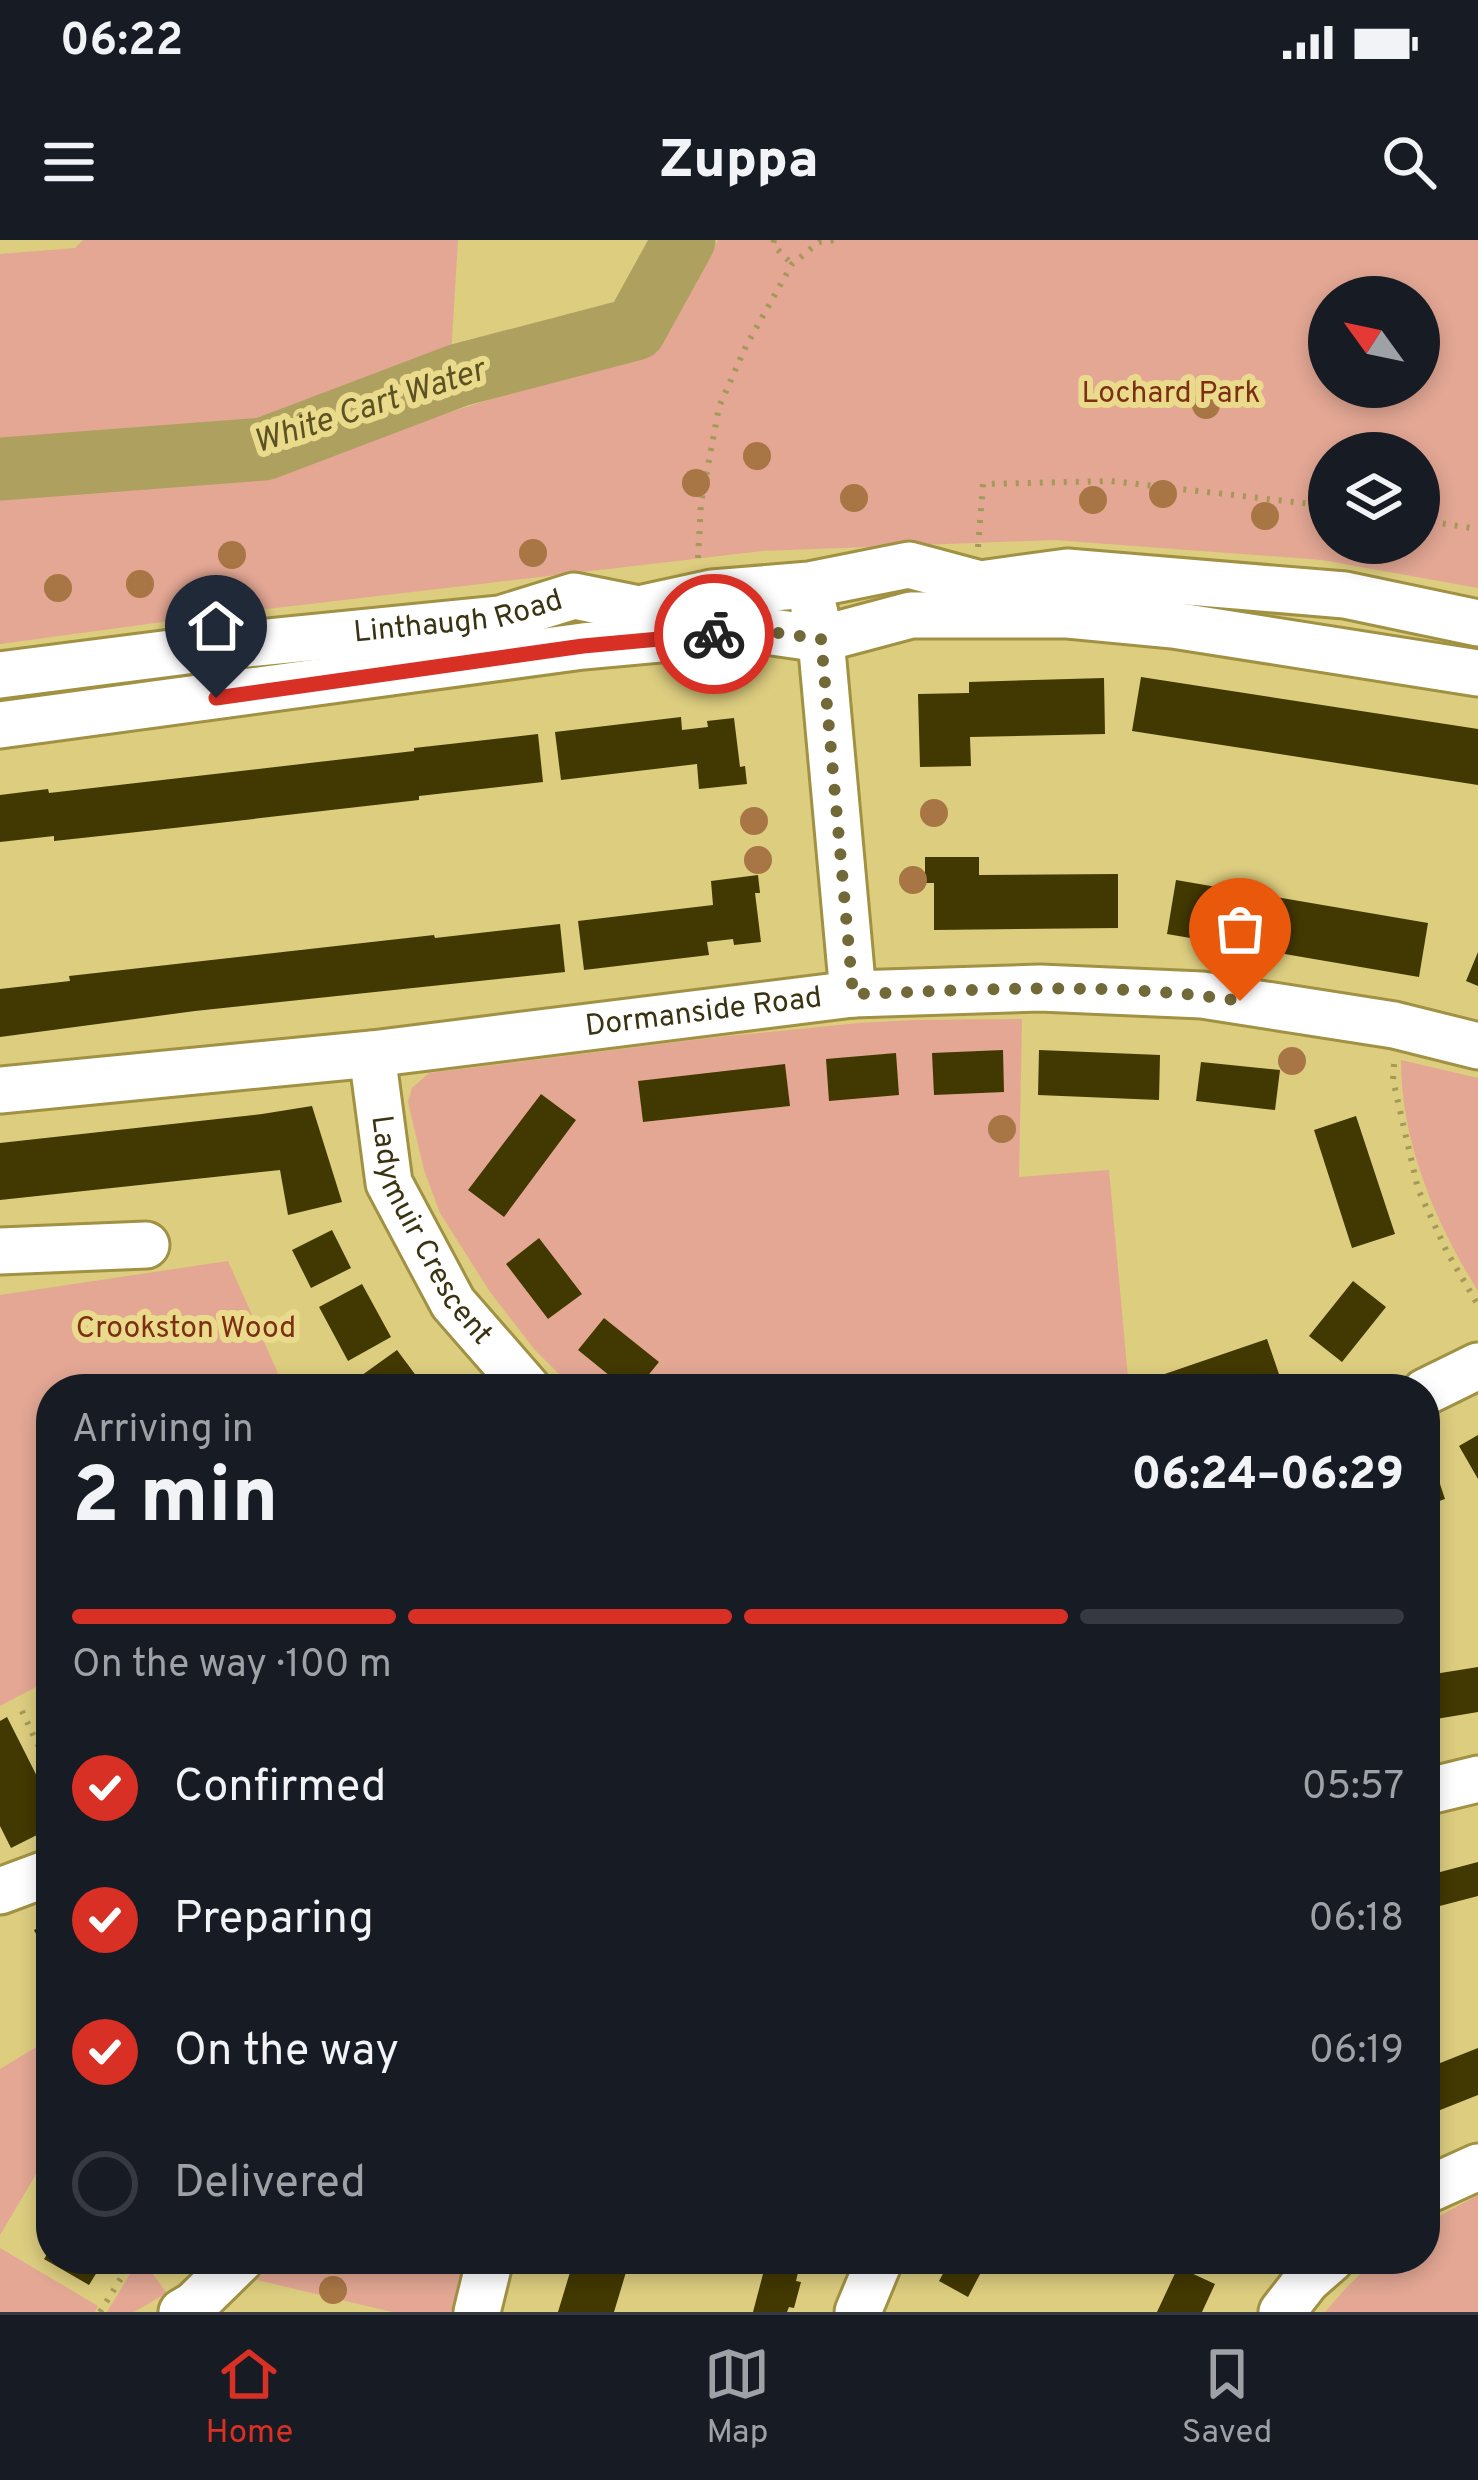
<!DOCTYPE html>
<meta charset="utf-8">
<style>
body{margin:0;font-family:Overpass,sans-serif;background:#20242c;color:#f1f3f6;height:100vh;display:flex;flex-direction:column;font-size:45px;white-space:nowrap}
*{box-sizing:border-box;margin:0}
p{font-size:39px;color:#9ea1a6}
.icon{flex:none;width:66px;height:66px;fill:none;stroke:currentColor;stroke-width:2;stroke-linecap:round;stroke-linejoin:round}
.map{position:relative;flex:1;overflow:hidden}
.sheet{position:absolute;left:36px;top:1134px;width:1404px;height:900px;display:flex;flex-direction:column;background:#171b24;border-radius:48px;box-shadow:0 6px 18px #0003}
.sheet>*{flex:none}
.needle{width:78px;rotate:303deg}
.buttons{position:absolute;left:1308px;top:36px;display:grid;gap:24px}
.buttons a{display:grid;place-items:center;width:132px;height:132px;border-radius:50%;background:#171b24;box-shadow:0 6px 18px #0003;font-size:60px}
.pin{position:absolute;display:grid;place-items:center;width:102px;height:102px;color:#fff;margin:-123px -51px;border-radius:50% 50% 50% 0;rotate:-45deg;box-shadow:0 0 12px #0007}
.pin .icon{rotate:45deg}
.courier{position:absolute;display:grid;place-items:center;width:120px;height:120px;margin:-60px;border:9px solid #d93025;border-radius:50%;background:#fff;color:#222;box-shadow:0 3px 15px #0007}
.overview em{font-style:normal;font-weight:800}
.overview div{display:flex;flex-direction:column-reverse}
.overview{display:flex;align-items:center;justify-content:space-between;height:204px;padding:0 36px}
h1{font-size:78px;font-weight:800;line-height:90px}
.bar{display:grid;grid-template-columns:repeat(4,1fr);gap:18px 12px;align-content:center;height:144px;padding:0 36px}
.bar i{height:15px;border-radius:9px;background:#363941}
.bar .selected{background:#d93025}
.bar p{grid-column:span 4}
ol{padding:0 36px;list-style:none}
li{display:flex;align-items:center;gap:36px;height:132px}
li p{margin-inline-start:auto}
li .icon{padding:12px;border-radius:50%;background:#d93025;color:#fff;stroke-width:4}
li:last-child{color:#9ea1a6}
li i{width:66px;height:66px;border:6px solid #363941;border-radius:50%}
.status{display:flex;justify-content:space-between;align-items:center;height:84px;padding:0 60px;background:#171b24;direction:ltr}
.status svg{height:33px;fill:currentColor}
header{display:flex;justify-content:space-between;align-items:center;height:156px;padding:0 36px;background:#171b24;font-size:54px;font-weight:800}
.tabs{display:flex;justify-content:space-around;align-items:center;height:168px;border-top:3px solid #363941;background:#171b24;font-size:33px;color:#9ea1a6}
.tabs a{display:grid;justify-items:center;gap:6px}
.tabs .selected{color:#d93025}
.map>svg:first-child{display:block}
.green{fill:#e3a794;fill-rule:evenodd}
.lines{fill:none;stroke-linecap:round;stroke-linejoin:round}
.river{stroke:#aea160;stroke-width:63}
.building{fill:#423802}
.minor-casing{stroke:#a09143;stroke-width:51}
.path{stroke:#a5995a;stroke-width:6;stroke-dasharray:3 9;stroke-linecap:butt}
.minor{stroke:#fff;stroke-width:45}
.tree{fill:#a87644}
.done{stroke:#726938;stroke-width:12;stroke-dasharray:0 21.6}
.route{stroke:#d93025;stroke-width:15}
.labels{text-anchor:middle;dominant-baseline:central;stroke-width:12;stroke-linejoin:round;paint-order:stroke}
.park-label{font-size:30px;fill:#7d2f13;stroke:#eada8c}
.street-label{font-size:30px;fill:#393312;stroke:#eada8c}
.water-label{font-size:33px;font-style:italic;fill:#5d5322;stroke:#eada8c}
</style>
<div class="status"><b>06:22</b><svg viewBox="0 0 49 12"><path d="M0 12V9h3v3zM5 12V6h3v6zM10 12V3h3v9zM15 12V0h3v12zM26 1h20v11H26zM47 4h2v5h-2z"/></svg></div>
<header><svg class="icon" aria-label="menu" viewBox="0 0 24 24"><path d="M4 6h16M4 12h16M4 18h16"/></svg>Zuppa<svg class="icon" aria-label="search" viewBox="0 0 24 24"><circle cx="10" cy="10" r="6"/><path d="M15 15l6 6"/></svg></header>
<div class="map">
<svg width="1478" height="2072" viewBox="0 0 1478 2072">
<rect width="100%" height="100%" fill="#dccd7f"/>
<path class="green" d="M83,0H458L451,116L244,194L0,224V14L75,8Z
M718,0H1478V348L1322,320L1054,300L762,311L207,376L0,404V255L259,233L657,106ZM1329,57H1419V147H1329ZM1329,213H1419V303H1329Z
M1022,779L1019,937L1109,930L1129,1149H710L684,1137L678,1149H637L658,1122L604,1078L578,1110L626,1149H574L535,1110L490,1052L440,973L424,930L408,862L412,848L429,833L709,798L859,783L915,780ZM639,841L789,866L643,882ZM541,854L576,880L469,951ZM539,998L581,1054L548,1079L506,1024Z
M1401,820L1478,838V1051C1435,982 1401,902 1401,820Z
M228,1021L285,1149H51V1439L0,1466V1055Z
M51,1798V1909L0,1995V1829Z
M1478,1955V2072H1325L1347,2047L1376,2019H1425V1984Z
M0,2008L98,2066L95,2072H0Z
M139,2019H168L152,2033L167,2053L134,2072H107Z
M276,2019H464L451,2072H392L257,2040Z"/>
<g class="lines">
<path class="river" d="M0,229L264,209L459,135L635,89L684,0"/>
</g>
<path class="building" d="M1141,437L1478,489V545L1132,491Z
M1104,438L1105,494L970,497L971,526L920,527L918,454L969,453V442Z
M681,477L682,490L708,487L707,481L734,478L740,527L745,526L747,544L699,549L697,524L561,540L555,492Z
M538,494L543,542L419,556V560L174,588L54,601V596L0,602V555L48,549L49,553L414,511V508Z
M925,617H979V635L1118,634V688L934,690V643H925Z
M758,635L760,653H755L761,702L734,705L733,699L707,702L709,715L584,730L578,681L713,665L711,641Z
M1176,640L1428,683L1419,737L1167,694Z
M560,684L565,732L195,771L0,797V749L70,741L69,736L434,695L435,698Z
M1478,712V746L1466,741Z
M1003,810L1004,852L934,855L932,813Z
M1039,810L1160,815L1159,860L1038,855Z
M896,813L899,855L829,861L826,819Z
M1201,822L1280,830L1275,870L1196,861Z
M785,824L790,866L643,882L638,841Z
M541,854L576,880L504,977L468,950Z
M312,866L342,962L288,975L280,930L0,960V903L262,874Z
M1356,876L1395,994L1352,1008L1314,890Z
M332,990L351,1028L311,1048L292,1010Z
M539,998L582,1054L548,1079L506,1024Z
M1353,1041L1386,1067L1342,1122L1309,1096Z
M362,1044L391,1097L348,1121L319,1067Z
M604,1078L659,1122L637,1149H626L578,1110Z
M1267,1099L1281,1140L1257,1149H1157L1153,1138Z
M397,1110L426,1149H365L358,1138Z
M684,1137L710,1149H678Z
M1478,1195V1239L1459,1206Z
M1432,1220L1445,1259L1425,1266V1222Z
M1478,1427V1472L1436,1479L1428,1435Z
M7,1477L51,1564V1588L11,1608L0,1586V1481Z
M1478,1622V1656L1432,1668L1425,1636Z
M51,1682V1723L34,1690Z
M1478,1808V1855L1425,1876V1829Z
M51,2008V2019H105L89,2045L44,2019Z
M574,2019H630L614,2072H558Z
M767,2019H782L800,2024L796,2041L801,2042L794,2068L789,2067L787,2072H753Z
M951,2019H988L968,2057L939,2041Z
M1178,2027L1215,2044L1202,2072H1157Z"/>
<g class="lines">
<g class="minor-casing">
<g id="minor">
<path d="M814,369L821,399L853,754"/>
<path id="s1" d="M0,435L218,407L500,379L574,356L639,369L712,353L809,345L909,325L980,344L1067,332L1345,355L1478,383"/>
<path d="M0,485L583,406L758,390L821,399L911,375H1068L1173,385L1478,433"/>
<path id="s2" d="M372,814L389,943L453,1063L528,1149"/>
<path id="s3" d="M0,850L372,814L853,754L1040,748L1202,755L1394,785L1478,806"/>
<path d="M0,1011L146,1005"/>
<path d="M1425,1152L1478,1126"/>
<path d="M1425,1552L1478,1539"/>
<path d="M0,1651L51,1632"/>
<path d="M1425,1951L1478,1927"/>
<path d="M182,2072L194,2065L241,2019"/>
<path d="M477,2072L490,2019"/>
<path d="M858,2072L880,2019"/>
<path d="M1282,2072L1307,2040L1331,2019"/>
</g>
</g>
<path class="path" d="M774,0L773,5L792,24
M1419,280L1478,289
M978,307L983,244L1111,241L1329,266
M698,318L701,263L719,167L746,106L792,24L819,2L838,0
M1394,824L1393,840L1418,949L1447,1012L1478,1065
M22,1471L51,1533
M100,2072L133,2019"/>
<use href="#minor" class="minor"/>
</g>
<g class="tree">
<circle cx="1206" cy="165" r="14"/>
<circle cx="757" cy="216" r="14"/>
<circle cx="696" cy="243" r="14"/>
<circle cx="1163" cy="254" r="14"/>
<circle cx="854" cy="258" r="14"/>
<circle cx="1093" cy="260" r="14"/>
<circle cx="1265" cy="276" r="14"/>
<circle cx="533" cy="313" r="14"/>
<circle cx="232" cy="315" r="14"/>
<circle cx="140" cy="344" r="14"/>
<circle cx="58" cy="348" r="14"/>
<circle cx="934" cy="573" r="14"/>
<circle cx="754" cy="581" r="14"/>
<circle cx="758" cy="620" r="14"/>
<circle cx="913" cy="640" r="14"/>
<circle cx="1292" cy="821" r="14"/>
<circle cx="1002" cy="889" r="14"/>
<circle cx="333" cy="2050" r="14"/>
</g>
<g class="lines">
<path class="done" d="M714,394L758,390L821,399L853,754C982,750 1113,741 1240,761"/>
<path class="route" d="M216,458L583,406L714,394"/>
</g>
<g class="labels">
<g class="park-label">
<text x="1171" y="154">Lochard Park</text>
<text x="186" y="1089">Crookston Wood</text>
</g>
<g class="street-label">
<text stroke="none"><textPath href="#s1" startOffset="462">Linthaugh Road</textPath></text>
<text stroke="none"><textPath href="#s3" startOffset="708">Dormanside Road</textPath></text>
<text stroke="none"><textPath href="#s2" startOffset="189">Ladymuir Crescent</textPath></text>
</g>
<g class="water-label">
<text transform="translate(370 168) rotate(-18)">White Cart Water</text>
</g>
</g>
</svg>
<div class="buttons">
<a><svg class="needle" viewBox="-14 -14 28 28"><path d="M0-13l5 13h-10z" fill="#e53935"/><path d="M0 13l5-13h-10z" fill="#9ea1a6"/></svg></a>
<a><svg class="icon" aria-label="layers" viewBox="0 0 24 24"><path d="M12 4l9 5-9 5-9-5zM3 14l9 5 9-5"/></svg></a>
</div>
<div class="pin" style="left:1240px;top:761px;background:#ea580c"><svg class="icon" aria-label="bag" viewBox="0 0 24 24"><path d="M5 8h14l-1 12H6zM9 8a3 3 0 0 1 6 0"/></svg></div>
<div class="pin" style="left:216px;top:458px;background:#1f2937"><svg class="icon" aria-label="home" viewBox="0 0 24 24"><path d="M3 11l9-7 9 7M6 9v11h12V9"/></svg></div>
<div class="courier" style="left:714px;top:394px"><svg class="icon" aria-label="bike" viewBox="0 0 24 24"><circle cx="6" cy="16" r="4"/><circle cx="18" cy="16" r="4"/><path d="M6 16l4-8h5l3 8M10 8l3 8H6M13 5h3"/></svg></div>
<section class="sheet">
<div class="overview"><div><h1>2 min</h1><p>Arriving in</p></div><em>06:24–06:29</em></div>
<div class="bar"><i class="selected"></i><i class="selected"></i><i class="selected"></i><i></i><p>On the way · 100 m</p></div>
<ol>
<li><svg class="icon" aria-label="check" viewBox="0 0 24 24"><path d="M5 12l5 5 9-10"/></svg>Confirmed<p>05:57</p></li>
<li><svg class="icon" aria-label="check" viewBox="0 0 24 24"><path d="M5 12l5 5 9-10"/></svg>Preparing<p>06:18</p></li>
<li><svg class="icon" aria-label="check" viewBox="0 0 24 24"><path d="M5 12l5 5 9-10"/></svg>On the way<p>06:19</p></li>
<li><i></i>Delivered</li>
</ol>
</section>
</div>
<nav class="tabs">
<a class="selected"><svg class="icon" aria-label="home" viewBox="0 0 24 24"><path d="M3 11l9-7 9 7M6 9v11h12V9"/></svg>Home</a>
<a><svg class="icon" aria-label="map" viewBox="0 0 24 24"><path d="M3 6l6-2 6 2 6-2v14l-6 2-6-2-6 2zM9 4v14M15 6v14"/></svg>Map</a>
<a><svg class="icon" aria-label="saved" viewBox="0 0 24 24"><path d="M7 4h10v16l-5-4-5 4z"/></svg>Saved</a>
</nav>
